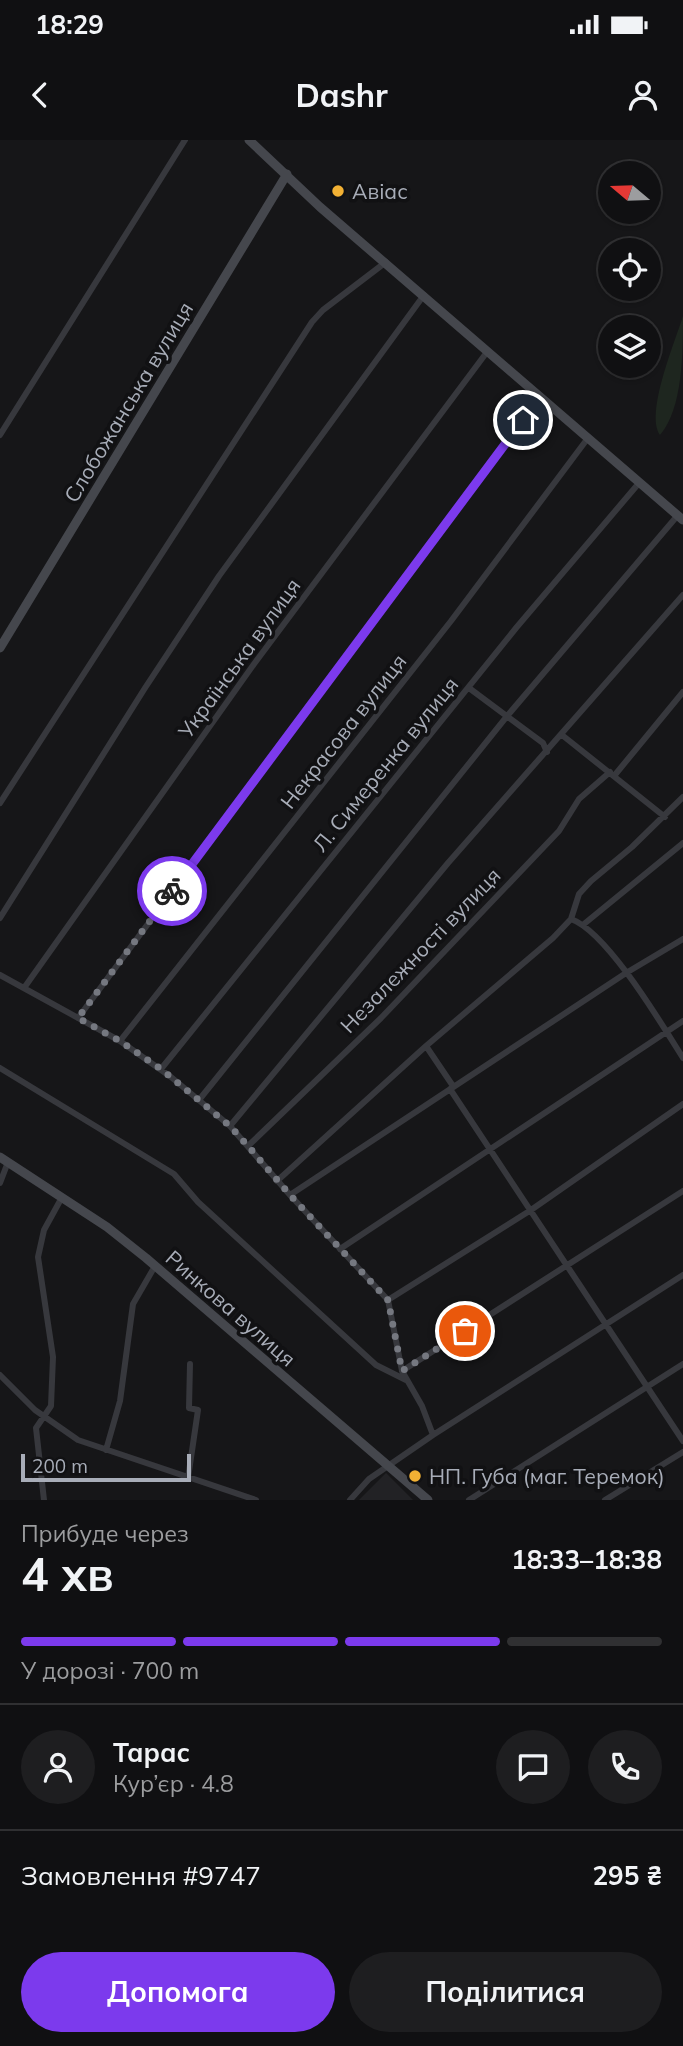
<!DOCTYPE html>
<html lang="uk">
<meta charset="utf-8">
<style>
body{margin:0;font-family:Mulish,sans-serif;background:#1e1e20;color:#f1f3f6;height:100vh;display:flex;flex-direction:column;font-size:26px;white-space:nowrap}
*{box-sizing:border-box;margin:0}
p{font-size:23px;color:#9c9d9f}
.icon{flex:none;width:38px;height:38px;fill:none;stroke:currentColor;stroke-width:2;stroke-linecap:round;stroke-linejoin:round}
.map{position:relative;height:1360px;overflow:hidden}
.details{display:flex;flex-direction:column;background:#101012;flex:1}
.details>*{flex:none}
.needle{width:46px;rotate:289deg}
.tools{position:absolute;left:598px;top:21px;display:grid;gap:14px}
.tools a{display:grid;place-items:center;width:63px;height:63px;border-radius:50%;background:#101012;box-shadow:0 2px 5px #0004,0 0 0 2px #303032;font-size:35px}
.scale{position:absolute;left:21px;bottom:18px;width:170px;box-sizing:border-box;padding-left:7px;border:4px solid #a8adb8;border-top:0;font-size:19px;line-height:24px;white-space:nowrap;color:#a8adb8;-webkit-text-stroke:5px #111113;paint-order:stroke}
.pin{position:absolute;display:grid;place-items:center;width:60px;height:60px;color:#fff;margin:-30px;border:4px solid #fff;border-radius:50%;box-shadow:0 2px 7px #0007}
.courier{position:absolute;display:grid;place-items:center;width:70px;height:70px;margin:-35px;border:5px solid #7c3aed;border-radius:50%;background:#fff;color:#222;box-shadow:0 2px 9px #0007}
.overview em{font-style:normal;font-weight:700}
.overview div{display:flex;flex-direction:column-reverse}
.overview{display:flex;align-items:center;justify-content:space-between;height:119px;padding:0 21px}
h1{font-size:46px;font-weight:700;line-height:52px}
.bar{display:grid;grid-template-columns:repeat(4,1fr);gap:10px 7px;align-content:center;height:84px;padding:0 21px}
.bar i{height:9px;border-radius:5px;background:#303032}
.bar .active{background:#7c3aed}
.bar p{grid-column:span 4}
.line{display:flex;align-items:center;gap:18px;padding:0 21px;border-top:2px solid #303032}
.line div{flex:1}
.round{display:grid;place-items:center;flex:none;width:74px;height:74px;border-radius:37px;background:#1e1e20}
.button{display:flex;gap:14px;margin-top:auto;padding:14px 21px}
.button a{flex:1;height:80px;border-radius:42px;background:#7c3aed;color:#fff;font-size:28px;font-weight:700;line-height:80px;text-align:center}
.button a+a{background:#1e1e20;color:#f1f3f6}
.status{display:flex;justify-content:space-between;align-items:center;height:49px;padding:0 35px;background:#101012;direction:ltr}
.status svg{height:19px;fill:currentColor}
header{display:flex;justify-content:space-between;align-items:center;height:91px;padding:0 21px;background:#101012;font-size:32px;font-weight:700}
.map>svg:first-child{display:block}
.built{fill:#222225}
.green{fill:#1e261f}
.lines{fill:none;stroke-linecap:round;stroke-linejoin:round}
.street{stroke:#37383d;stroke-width:6}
.secondary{stroke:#45474d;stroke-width:9}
.done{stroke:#757880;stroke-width:7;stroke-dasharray:0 12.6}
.route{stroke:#7c3aed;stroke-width:9}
.poi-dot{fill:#f2b134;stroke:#111113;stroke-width:2.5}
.labels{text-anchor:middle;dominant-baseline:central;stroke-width:7;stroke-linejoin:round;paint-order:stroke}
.poi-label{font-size:21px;fill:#a8adb8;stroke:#111113;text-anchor:start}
.street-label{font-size:21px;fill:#a8adb8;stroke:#111113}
</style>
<div class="status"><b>18:29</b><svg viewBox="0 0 49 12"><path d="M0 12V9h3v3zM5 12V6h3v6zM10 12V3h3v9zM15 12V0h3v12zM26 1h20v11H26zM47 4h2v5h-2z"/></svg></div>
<header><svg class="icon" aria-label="back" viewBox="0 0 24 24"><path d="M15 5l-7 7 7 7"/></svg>Dashr<svg class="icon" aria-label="person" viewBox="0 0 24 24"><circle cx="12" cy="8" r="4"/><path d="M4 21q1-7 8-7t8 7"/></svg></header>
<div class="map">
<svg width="683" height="1360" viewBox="0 0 683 1360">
<rect width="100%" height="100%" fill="#161618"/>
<path class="built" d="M386,1333L413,1360H359Z"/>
<path class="green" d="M683,176C683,211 683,269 660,295C645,273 675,202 683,176Z"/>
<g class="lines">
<path class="street" d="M0,295L185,0
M469,548L543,603L547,612
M562,595L665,677
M614,636L683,552
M0,663L312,182L323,170L386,122
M0,778L145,548L219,436L424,155
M571,779C607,792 661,883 683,918
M584,784L683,703
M0,835L120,901L171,937L230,986L290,1055L388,1160L402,1231L422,1266L433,1295
M24,848L254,524L487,212
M78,878L539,258
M120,901L451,481L588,298
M426,906L453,946
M0,928L174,1034L198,1062L376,1225L406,1240
M161,929L516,488L639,343
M450,949L683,1301
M199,960L508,575L678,375
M230,986L448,723L683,455
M248,1006L381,878L559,691L579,659L610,632
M277,1041L426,906L553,798L571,779L579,754L591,741L632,707L683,657
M0,1043L8,1022
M290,1055L626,833L683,799
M340,1109L683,881
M388,1160L531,1070L683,964
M402,1231L683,1051
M0,1235L35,1270L78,1300L256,1360
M106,1310L120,1261L133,1164L155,1126
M188,1338L198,1270L189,1268L190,1224
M44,1360L36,1288L51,1266L53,1217L38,1117L44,1090L61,1059
M350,1360L369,1339L433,1295L683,1135
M469,1360L683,1224
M605,1360L683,1312"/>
<path class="secondary" d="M249,0L320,67L683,380
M0,508L287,34
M0,1017L107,1087L146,1118L428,1360"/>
</g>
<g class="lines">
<path class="done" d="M172,751L78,878L120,901L161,929L230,986L248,1006L290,1055L388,1160L402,1231L465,1191"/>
<path class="route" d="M172,751L523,280"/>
</g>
<g class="poi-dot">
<circle cx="338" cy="51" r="7"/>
<circle cx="415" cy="1336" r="7"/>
</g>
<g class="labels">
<g class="poi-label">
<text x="352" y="51">Авіас</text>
<text x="429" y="1336">НП. Губа (маг. Теремок)</text>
</g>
<g class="street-label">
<text transform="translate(128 262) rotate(-59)">Слобожанська вулиця</text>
<text transform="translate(239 518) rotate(-54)">Українська вулиця</text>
<text transform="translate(343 591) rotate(-52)">Некрасова вулиця</text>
<text transform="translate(385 624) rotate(-51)">Л. Симеренка вулиця</text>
<text transform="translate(420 810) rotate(-46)">Незалежності вулиця</text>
<text transform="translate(231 1168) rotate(41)">Ринкова вулиця</text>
</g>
</g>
</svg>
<div class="tools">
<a><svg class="needle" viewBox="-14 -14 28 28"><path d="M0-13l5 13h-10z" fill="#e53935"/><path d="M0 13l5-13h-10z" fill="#9c9d9f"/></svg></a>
<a><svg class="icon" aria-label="locate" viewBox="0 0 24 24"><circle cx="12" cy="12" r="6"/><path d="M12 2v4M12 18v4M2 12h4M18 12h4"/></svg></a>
<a><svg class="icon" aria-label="layers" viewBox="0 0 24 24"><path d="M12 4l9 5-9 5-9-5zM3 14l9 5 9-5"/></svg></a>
</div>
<div class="scale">200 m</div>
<div class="pin" style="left:465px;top:1191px;background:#ea580c"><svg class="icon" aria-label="bag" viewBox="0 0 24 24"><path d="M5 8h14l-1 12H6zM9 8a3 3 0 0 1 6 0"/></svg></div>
<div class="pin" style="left:523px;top:280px;background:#1f2937"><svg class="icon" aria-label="home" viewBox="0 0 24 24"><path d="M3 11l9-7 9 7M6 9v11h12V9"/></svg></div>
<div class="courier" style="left:172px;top:751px"><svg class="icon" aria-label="bike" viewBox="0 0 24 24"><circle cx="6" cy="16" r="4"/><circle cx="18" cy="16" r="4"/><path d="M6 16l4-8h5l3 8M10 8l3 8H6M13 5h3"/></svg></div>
</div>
<section class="details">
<div class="overview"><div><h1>4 хв</h1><p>Прибуде через</p></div><em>18:33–18:38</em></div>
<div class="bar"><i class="active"></i><i class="active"></i><i class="active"></i><i></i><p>У дорозі · 700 m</p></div>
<div class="line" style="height:126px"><a class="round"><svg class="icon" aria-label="person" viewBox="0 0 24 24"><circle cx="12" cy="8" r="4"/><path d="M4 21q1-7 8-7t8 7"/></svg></a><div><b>Тарас</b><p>Кур’єр · 4.8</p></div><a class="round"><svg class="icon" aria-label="chat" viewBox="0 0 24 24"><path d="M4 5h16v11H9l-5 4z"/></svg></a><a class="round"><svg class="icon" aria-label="phone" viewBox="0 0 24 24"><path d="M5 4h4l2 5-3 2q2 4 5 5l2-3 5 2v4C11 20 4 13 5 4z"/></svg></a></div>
<div class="line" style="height:91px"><div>Замовлення #9747</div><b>295 ₴</b></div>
<div class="button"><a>Допомога</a><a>Поділитися</a></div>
</section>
